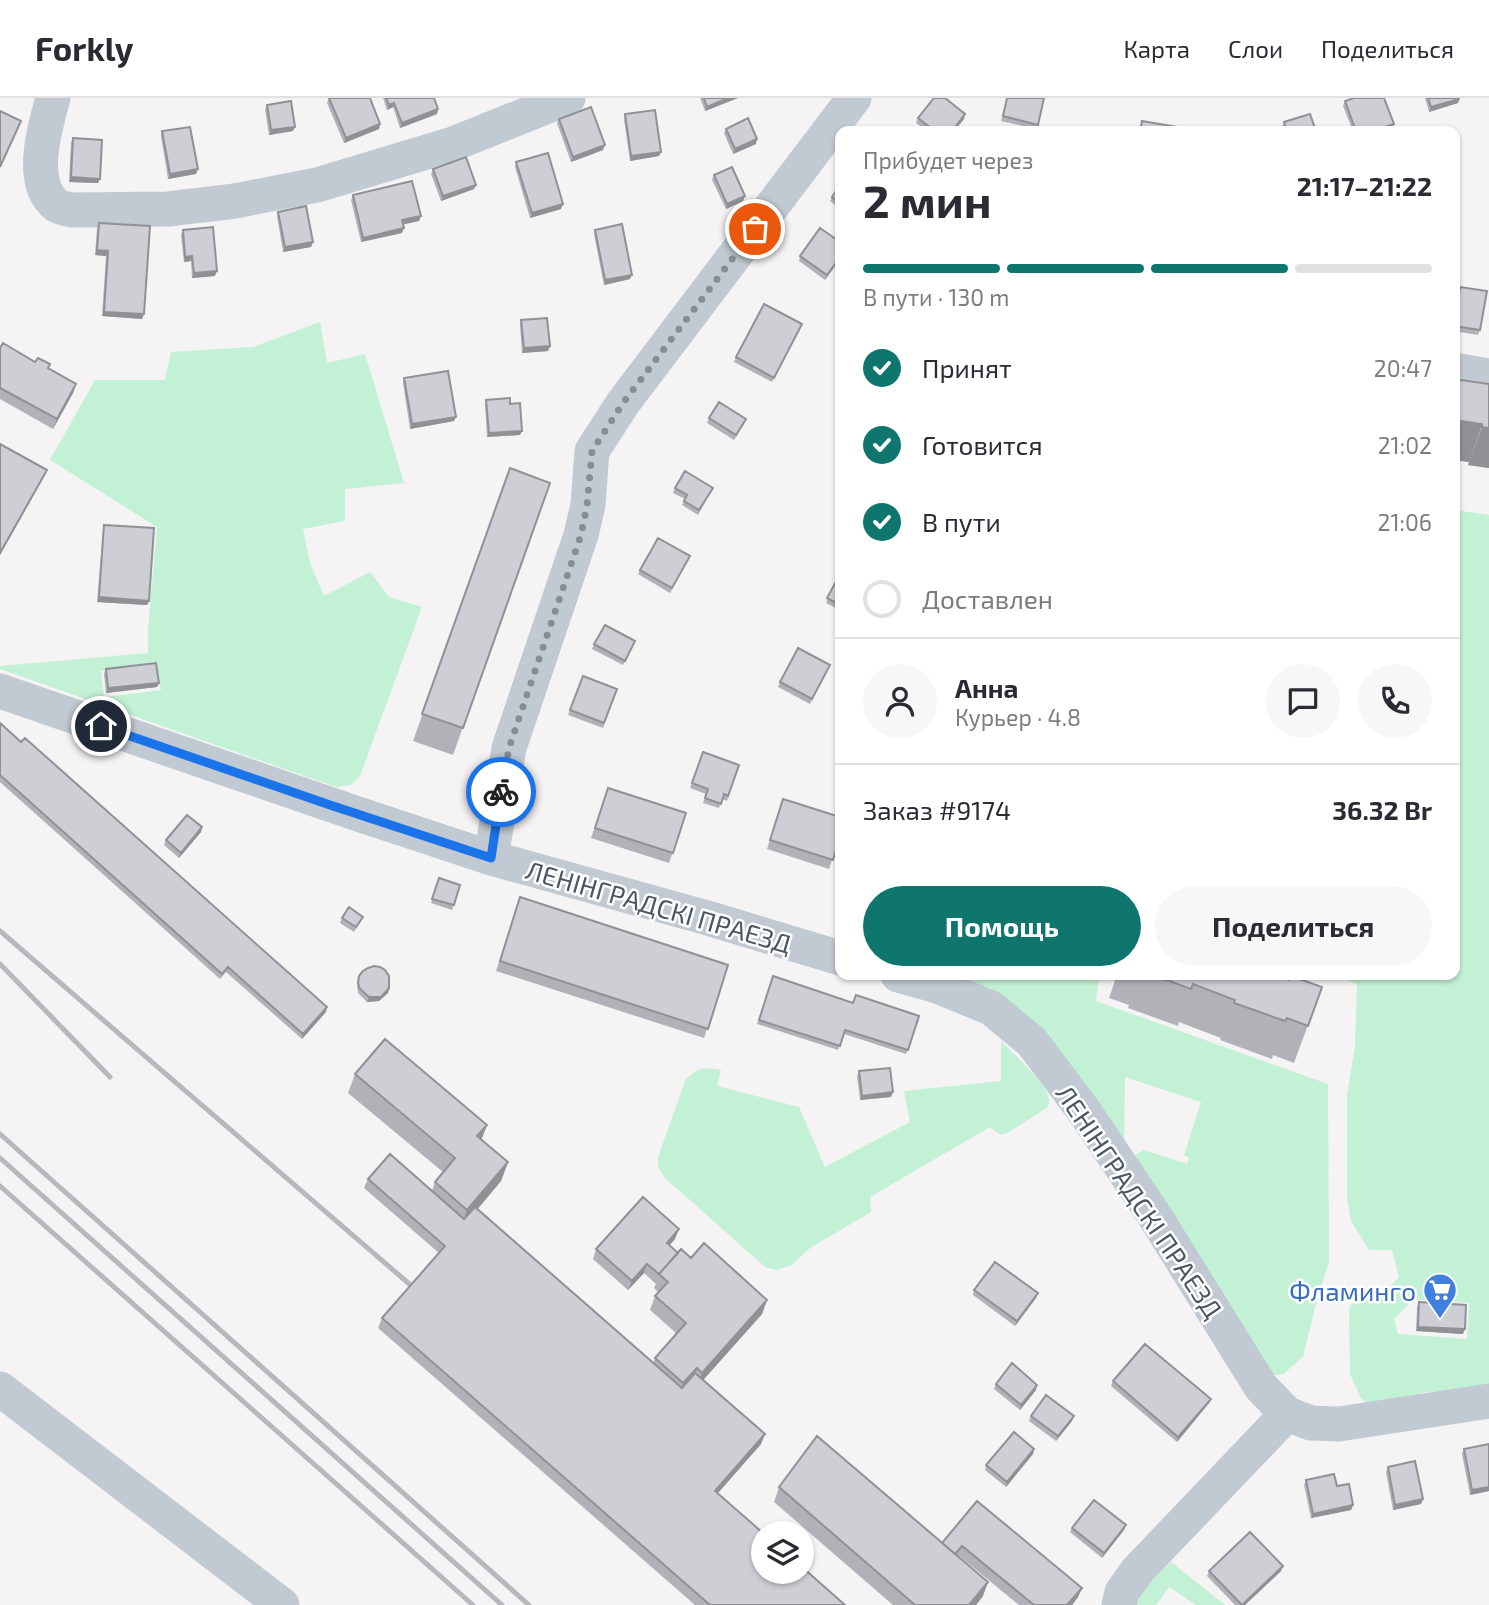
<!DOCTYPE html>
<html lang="ru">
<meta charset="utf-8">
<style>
body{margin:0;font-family:"Exo 2",sans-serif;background:#f7f7f7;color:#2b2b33;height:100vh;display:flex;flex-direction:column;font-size:26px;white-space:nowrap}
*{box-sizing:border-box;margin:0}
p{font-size:23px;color:#7c7c81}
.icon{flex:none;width:38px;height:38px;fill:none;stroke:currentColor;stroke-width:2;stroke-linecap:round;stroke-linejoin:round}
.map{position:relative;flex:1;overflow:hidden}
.panel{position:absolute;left:835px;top:28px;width:625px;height:854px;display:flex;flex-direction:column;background:#fff;border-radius:14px;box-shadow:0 2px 5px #0004}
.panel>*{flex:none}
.fabs{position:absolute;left:751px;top:1423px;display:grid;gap:14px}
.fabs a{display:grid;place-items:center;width:63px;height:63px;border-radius:50%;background:#fff;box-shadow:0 2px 5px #0004;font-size:35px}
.pin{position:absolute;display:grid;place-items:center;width:60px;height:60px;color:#fff;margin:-30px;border:4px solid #fff;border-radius:50%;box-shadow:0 2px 7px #0007}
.courier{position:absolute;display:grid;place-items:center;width:70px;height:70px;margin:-35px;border:5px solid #1a73e8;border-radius:50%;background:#fff;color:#222;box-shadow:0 2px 9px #0007}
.headline em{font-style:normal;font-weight:700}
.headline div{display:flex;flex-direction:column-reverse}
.headline{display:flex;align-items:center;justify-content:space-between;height:119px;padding:0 28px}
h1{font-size:46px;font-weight:700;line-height:52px}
.bar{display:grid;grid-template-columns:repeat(4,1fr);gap:10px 7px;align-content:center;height:84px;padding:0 28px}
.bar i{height:9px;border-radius:5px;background:#e1e1e2}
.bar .current{background:#0f766e}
.bar p{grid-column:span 4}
.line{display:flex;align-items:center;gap:18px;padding:0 28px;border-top:2px solid #e1e1e2}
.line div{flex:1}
.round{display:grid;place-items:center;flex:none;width:74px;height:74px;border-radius:37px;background:#f7f7f7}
ol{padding:0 28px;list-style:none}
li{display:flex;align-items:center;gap:21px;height:77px}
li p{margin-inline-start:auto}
li .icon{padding:7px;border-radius:50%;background:#0f766e;color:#fff;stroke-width:4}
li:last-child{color:#7c7c81}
li i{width:38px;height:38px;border:4px solid #e1e1e2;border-radius:50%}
.action{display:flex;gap:14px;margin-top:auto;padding:14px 28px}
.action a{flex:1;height:80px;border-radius:42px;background:#0f766e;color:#fff;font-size:28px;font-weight:700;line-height:80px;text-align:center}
.action a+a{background:#f7f7f7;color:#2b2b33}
header{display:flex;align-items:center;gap:42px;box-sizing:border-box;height:98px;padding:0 35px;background:#fff;border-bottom:2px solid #e1e1e2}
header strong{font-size:33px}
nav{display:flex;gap:38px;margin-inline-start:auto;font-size:24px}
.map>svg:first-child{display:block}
.green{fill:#c3f1d5;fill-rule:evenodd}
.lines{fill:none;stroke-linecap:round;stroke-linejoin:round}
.minor{stroke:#c1cad2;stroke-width:35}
.rail{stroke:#b5b8bd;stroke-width:5}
.wall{fill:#b0b2b7}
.shaded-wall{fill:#909195}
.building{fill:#cdcfd5;stroke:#909195;stroke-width:2}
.done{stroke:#868d94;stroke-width:7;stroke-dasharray:0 12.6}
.route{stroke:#1a73e8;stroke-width:9}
.labels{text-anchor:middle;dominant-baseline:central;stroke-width:5;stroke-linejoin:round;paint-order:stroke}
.street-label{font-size:26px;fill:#4a5661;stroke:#fff}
.shop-label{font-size:26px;fill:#366cbe;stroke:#fff;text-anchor:end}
</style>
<header>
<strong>Forkly</strong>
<nav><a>Карта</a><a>Слои</a><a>Поделиться</a></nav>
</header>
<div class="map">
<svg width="1489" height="1507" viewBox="0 0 1489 1507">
<rect width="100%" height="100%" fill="#f5f3f3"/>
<path class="green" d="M320,224L327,265L365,256L404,385L345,391V423L303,431L310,465L324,498L370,474L389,499L422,509L360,678L351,687L336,689L0,571V568L148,555V532L157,429L50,362L95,282H165L171,254L253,249ZM157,566L161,592L104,599L101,573Z
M1454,412L1489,417V1292L1455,1291L1421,1295L1384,1309H1371L1361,1300L1350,1276L1349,1212C1357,1192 1369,1204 1382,1196C1388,1192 1394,1184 1399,1179L1392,1152H1369L1351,1123L1347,1099V997L1355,948L1357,887L1339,877H1454ZM1415,1200L1418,1202L1469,1205L1467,1241L1398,1236L1394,1221Z
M965,877H1099L1096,903L1328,986L1329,1164L1317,1202L1303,1259L1283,1276L1276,1277L1269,1276L1132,1059L1144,1052L1187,1066L1189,1060L1184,1057L1201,1004L1125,979L1124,1048Z
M1001,943C1012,954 1044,984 1048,998C1050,1003 1049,1004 1048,1009L1009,1034L1001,1037L990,1029L870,1099L871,1114L810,1150L790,1168L776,1172L765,1169L664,1079L658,1069V1059L686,981C699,969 704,969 721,972L717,988L799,1009L825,1069L910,1024L904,993L1001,983Z
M1171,1464L1225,1507H1196L1169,1489L1156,1507H1137C1141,1489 1158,1476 1171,1464Z"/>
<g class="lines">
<path class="minor" d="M53,0C45,29 28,84 56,107C60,110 67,111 72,112L168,111L235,103L317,87L453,46L568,0
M1454,272L1489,278
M0,593L355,715L491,760L711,821L840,860
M491,760L509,650L581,437L588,407L592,353L623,305L854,0
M898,877L937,888L991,910L1032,944L1084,1013L1154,1117L1261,1289L1287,1316L1311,1325L1339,1326L1489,1303
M0,1291L282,1507
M1119,1507L1122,1494L1137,1473L1287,1316"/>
<path class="rail" d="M0,833L414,1190
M0,866L110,979
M0,1036L529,1507
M0,1060L502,1507
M0,1088L473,1507"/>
</g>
<path class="wall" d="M329,0L380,26L379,31L344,45L327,5Z
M383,0H434L438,11L437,16L400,30L393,9L387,12Z
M700,0H738L705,13Z
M1007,0L1038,27L1036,31L1001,23Z
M1425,0H1459L1458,5L1429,14Z
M1345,3L1392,31L1385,33H1353L1343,8Z
M267,7L293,33L269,37L265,11Z
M625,16L659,58L630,63L624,21Z
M918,20L964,21L954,33H927L916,25Z
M559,21L603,52L571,64L557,25Z
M1284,24L1316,33H1284L1282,29Z
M726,31L756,46L733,56L724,35Z
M162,33L198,71L196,76L168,81L161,38Z
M73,40L98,85L69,84L71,45Z
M516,64L561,111L530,120L515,69Z
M433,71L474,91L441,103L431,76Z
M714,77L745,98L743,103L726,111L712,82Z
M840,87V111L830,103L832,99Z
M353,97L421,118L419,123L403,126L402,135L361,144L351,102Z
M278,114L313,144L311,149L283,154L277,118Z
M99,125L142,221L102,218L106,158L95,157L97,130Z
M183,132L215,178L192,180L191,163L184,164L181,137Z
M595,132L630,181L604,187L594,136Z
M840,144V161L825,182L799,163L800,158Z
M1460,189L1480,232L1478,237L1454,233V219Z
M521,222L550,248L548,253L522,255L520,227Z
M800,231L772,284L734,264L736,259Z
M0,250L48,270L76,286L73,295L53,331L0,301Z
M404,280L454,323L410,331L403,285Z
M1454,281L1489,286V370L1468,367L1469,364L1454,362Z
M486,302L510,306L520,337L487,339L485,306Z
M709,320L744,326L734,342L707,325Z
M510,370L550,385L453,657L413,643Z
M675,390H713L698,417L682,407L685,401L673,395Z
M104,427L149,503L147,507L97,504L103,431Z
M690,458L670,495L638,476L640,472Z
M840,476V512L826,505Z
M594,546L633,548L623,567L592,551Z
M830,567L810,606L778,589L780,584Z
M106,571L159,585L157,589L106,595L104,576Z
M583,578L617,591L603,630L568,617Z
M0,625L326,914L302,941L226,874L220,881L0,684Z
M703,654L739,667L727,703L722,701L719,710L703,705L706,696L690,690Z
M608,690L686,715L669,765L591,740Z
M783,701L840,738L829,771L767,751Z
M202,729L201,734L179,760L164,747L166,742Z
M439,780L454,807L452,812L431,805Z
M520,799L728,867L704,940L496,873Z
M342,820L361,823L354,834L340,825Z
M1117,877H1284L1283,879L1289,882L1322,889L1294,965L1273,957L1272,961L1220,942L1221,940L1179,924L1178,928L1128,910L1129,907L1109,900Z
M359,878L389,890L388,895L379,903L367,904L358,895L357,889Z
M773,878L853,905L919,918L906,956L844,936L838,952L757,926Z
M859,973L891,999L860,1002L857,978Z
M355,976L487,1027L481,1042L508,1064L501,1083L477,1111L653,1265L655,1260L676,1235L650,1212L655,1198L658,1194L654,1190L656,1186L644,1175L628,1192L593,1161L596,1151L675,1141L670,1147L678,1155L691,1160L767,1202L762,1216L703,1282L761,1346L717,1396L845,1507H695L378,1230L382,1220L439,1155L364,1090L368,1081L432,1093L435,1084L443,1074L348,995Z
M974,1192L1038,1195L1036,1200L1015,1228L973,1197Z
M1419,1204L1463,1236L1416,1233L1417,1209Z
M1113,1283L1209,1305L1177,1344L1111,1288Z
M996,1286L1036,1292L1020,1312L994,1291Z
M1031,1318L1072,1323L1056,1343L1029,1323Z
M1489,1346V1393L1470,1397L1462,1356L1464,1351Z
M1034,1351L1033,1356L1006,1389L985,1372L986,1367Z
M1388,1369L1423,1401L1421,1406L1393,1412L1386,1374Z
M1306,1382L1337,1388L1353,1407L1351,1412L1311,1420L1304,1387Z
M779,1389L942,1445L977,1403L1082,1490L1078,1499L1072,1507H1019L958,1457V1458L983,1498L976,1507H893L774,1404Z
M1126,1427L1124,1432L1102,1460L1070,1434L1072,1430Z
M1283,1468L1281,1473L1245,1507H1235L1207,1478L1209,1473Z"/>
<path class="shaded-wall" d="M728,0H738L705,13L707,9Z
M1459,1L1458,5L1429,14L1431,9Z
M394,5L393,9L387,12L389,7Z
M438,11L437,16L400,30L402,25Z
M965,16L964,21L954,33H952Z
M380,26L379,31L344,45L346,40Z
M1394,26L1392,31L1385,33H1373Z
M295,29L293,33L269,37L271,32Z
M757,41L756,46L733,56L735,51Z
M605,47L603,52L571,64L573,59Z
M661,54L659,58L630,63L631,58Z
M198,71L196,76L168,81L170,76Z
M71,79L100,81L98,85L69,84Z
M476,87L474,91L441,103L443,98Z
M745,98L743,103L726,111L727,106Z
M563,106L561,111L530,120L532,115Z
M421,118L419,123L401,127L402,122Z
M404,130L402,135L361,144L363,140Z
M313,144L311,149L283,154L285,149Z
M97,152L108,153L106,158L95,157Z
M192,158L191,163L184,164L185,159Z
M840,159V161L825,182L827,177Z
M217,173L215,178L192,180L194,175Z
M632,177L630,181L604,187L605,182Z
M104,214L144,216L142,221L102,218Z
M550,248L548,253L522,255L524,250Z
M76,286L73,295L53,331L57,321Z
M456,319L454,323L410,331L412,326Z
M1454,322L1482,326L1469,364L1454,362Z
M1482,329L1489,330V370L1468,367Z
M522,333L520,337L487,339L489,335Z
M47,372L45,377L0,457V455Z
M99,499L149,503L147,507L97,504Z
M159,585L157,589L106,595L108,590Z
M202,729L201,734L179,760L181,755Z
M389,890L388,895L379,903L367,904L369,899Z
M327,909L326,914L302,941L303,936Z
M893,994L891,999L860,1002L862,998Z
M487,1027L480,1045L477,1038Z
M508,1064L501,1083L461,1131L467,1112Z
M679,1131L675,1141L663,1154L667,1145Z
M647,1166L644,1175L628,1192L632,1183Z
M1038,1195L1036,1200L1015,1228L1017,1223Z
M767,1202L762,1216L697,1289L702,1275Z
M1418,1229L1465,1231L1463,1236L1416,1233Z
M697,1270L692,1285L678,1299L683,1285Z
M1037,1287L1036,1292L1020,1312L1021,1307Z
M1211,1301L1209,1305L1177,1344L1178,1339Z
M1074,1318L1072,1323L1056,1343L1058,1338Z
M765,1336L761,1346L711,1403L715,1393Z
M1034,1351L1033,1356L1006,1389L1007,1384Z
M1489,1389V1393L1470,1397L1472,1392Z
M1423,1401L1421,1406L1393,1412L1395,1407Z
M1353,1407L1351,1412L1311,1420L1313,1416Z
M1126,1427L1124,1432L1102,1460L1104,1455Z
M1283,1468L1281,1473L1245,1507H1242Z
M988,1484L983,1498L976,1507H969Z
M1082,1490L1078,1499L1072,1507H1067Z"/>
<path class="building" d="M329,0H370L380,26L346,40Z
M386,0H434L438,11L402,25L394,5L389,7Z
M704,0H728L707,9Z
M934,0H945L965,16L952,33H935L918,20Z
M1007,0H1044L1038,27L1003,18Z
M1354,0H1384L1394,26L1373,33H1356L1345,3Z
M1428,0H1459V1L1431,9Z
M291,3L295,29L271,32L267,7Z
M591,9L605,47L573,59L559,21Z
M655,12L661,54L631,58L625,16Z
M0,13L21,23L0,69Z
M1310,16L1316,33H1287L1284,24Z
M748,20L757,41L735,51L726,31Z
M1142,23L1178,29V33H1140Z
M190,29L198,71L170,76L162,33Z
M73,40L102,42L100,81L71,79Z
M548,55L563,106L532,115L516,64Z
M466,59L476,87L443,98L433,71Z
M732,69L745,98L727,106L714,77Z
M412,83L421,118L402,122L404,130L363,140L353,97Z
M840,87V105L832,99Z
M306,108L313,144L285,149L278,114Z
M99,125L150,128L144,216L104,214L108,153L97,152Z
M622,126L632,177L605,182L595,132Z
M213,129L217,173L194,175L192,158L185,159L183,132Z
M820,130L840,144V159L827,177L800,158Z
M1460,189L1487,193L1480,232L1454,228Z
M764,206L802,226L774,280L736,259Z
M547,220L550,248L524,250L521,222Z
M3,245L35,264L38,260L50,266L48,270L76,286L57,321L0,290V250Z
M448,273L456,319L412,326L404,280Z
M1454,281L1489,286V330L1482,329V326L1454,322Z
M510,300V306L520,305L522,333L489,335L486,302Z
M719,304L746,321L736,337L709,320Z
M0,346L47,372L0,455Z
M510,370L550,385L463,630L422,616Z
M685,373L713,390L699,412L684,403L687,397L675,390Z
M104,427L154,430L149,503L99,499Z
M658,440L690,458L672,490L640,472Z
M840,476V507L827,500Z
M605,527L635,543L625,563L594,546Z
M798,550L830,567L812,601L780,584Z
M156,565L159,585L108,590L106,571Z
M583,578L617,591L604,625L570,612Z
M0,625L21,644L25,640L327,909L303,936L228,869L222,876L0,677Z
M703,654L739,667L728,698L724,696L721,706L705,700L708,691L692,685Z
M608,690L686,715L673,755L595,730Z
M783,701L840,719V738L833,762L770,742Z
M187,717L202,729L181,755L166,742Z
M439,780L460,787L454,807L432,801Z
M520,799L728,867L708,931L500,863Z
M349,809L363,819L356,829L342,820Z
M374,868L380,869L385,872L389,878V890L381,899H369L360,891L358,885L359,878L363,873L368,870Z
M1153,877H1284L1283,879L1289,882L1291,878L1322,889L1308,928L1287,920L1285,923L1234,905L1235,902L1193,886L1191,891Z
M773,878L853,905L856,897L919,918L908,952L845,932L840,948L759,922Z
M385,941L487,1027L477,1038L508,1064L467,1112L435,1084L455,1060L355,976Z
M890,970L893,994L862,998L859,973Z
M390,1056L464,1121L475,1109L682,1290L695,1275L765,1336L715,1393L763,1435V1474H802V1469L845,1507H710L382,1220L445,1148L368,1081Z
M643,1099L679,1131L667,1145L678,1155L659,1176L647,1166L632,1183L596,1151Z
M704,1145L767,1202L702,1275L697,1270L683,1285L655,1260L686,1225L655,1198L668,1184L659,1176L681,1151L691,1160Z
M995,1164L1038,1195L1017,1223L974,1192Z
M1419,1204L1466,1207L1465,1231L1418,1229Z
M1145,1246L1211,1301L1178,1339L1113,1283Z
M1012,1265L1037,1287L1021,1307L996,1286Z
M1046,1297L1074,1318L1058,1338L1031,1318Z
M1014,1334L1034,1351L1007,1384L986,1367Z
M817,1338L988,1484L969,1507H915L779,1389Z
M1489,1346V1389L1472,1392L1464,1351Z
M1415,1363L1423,1401L1395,1407L1388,1369Z
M1334,1376L1337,1388L1349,1386L1353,1407L1313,1416L1306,1382Z
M1094,1402L1126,1427L1104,1455L1072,1430Z
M977,1403L1082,1490L1067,1507H1034L962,1448L955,1456L942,1445Z
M1250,1434L1283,1468L1242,1507L1209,1473Z"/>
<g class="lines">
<path class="done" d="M501,694L509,650L581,437L587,407L592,353L623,305L755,131"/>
<path class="route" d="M101,628L330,707L491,760L501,694"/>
</g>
<defs>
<g id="supermarket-pin" transform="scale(1.75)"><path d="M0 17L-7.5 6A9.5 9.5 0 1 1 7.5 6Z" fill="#3f7fe0" stroke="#fff"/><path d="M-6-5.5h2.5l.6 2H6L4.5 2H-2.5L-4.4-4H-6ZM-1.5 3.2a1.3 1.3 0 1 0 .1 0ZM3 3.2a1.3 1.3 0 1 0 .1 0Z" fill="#fff"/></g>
</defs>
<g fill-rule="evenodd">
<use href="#supermarket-pin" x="1440" y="1192"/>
</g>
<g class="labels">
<g class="street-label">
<text transform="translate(659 808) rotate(16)">ЛЕНІНГРАДСКІ ПРАЕЗД</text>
<text transform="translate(1140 1103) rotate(56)">ЛЕНІНГРАДСКІ ПРАЕЗД</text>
</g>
<g class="shop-label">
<text x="1416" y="1192">Фламинго</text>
</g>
</g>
</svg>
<div class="fabs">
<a><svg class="icon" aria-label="layers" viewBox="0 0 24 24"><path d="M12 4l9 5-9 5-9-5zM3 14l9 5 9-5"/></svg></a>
</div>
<div class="pin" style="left:755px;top:131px;background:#ea580c"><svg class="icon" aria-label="bag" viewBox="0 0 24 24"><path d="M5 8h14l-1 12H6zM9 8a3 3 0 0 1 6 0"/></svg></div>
<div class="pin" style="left:101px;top:628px;background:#1f2937"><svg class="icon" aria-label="home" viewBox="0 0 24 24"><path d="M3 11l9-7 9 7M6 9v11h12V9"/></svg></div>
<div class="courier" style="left:501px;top:694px"><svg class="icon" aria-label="bike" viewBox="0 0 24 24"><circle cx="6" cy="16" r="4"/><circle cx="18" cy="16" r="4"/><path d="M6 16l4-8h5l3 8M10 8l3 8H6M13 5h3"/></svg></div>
<section class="panel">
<div class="headline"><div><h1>2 мин</h1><p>Прибудет через</p></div><em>21:17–21:22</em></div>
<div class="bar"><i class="current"></i><i class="current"></i><i class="current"></i><i></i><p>В пути · 130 m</p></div>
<ol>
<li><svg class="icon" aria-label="check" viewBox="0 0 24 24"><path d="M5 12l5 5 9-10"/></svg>Принят<p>20:47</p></li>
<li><svg class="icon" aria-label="check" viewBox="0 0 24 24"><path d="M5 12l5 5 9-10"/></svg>Готовится<p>21:02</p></li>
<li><svg class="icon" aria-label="check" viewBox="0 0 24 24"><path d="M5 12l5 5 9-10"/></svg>В пути<p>21:06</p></li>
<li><i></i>Доставлен</li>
</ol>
<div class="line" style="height:126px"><a class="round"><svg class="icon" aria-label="person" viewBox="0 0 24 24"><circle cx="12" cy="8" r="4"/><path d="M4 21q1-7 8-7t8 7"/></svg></a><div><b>Анна</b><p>Курьер · 4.8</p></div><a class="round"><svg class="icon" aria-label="chat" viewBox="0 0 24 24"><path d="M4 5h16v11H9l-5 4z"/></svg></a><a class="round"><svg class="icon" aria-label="phone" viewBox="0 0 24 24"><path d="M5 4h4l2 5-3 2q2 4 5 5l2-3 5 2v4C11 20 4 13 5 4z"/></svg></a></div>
<div class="line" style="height:91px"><div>Заказ #9174</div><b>36.32 Br</b></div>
<div class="action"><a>Помощь</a><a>Поделиться</a></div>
</section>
</div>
